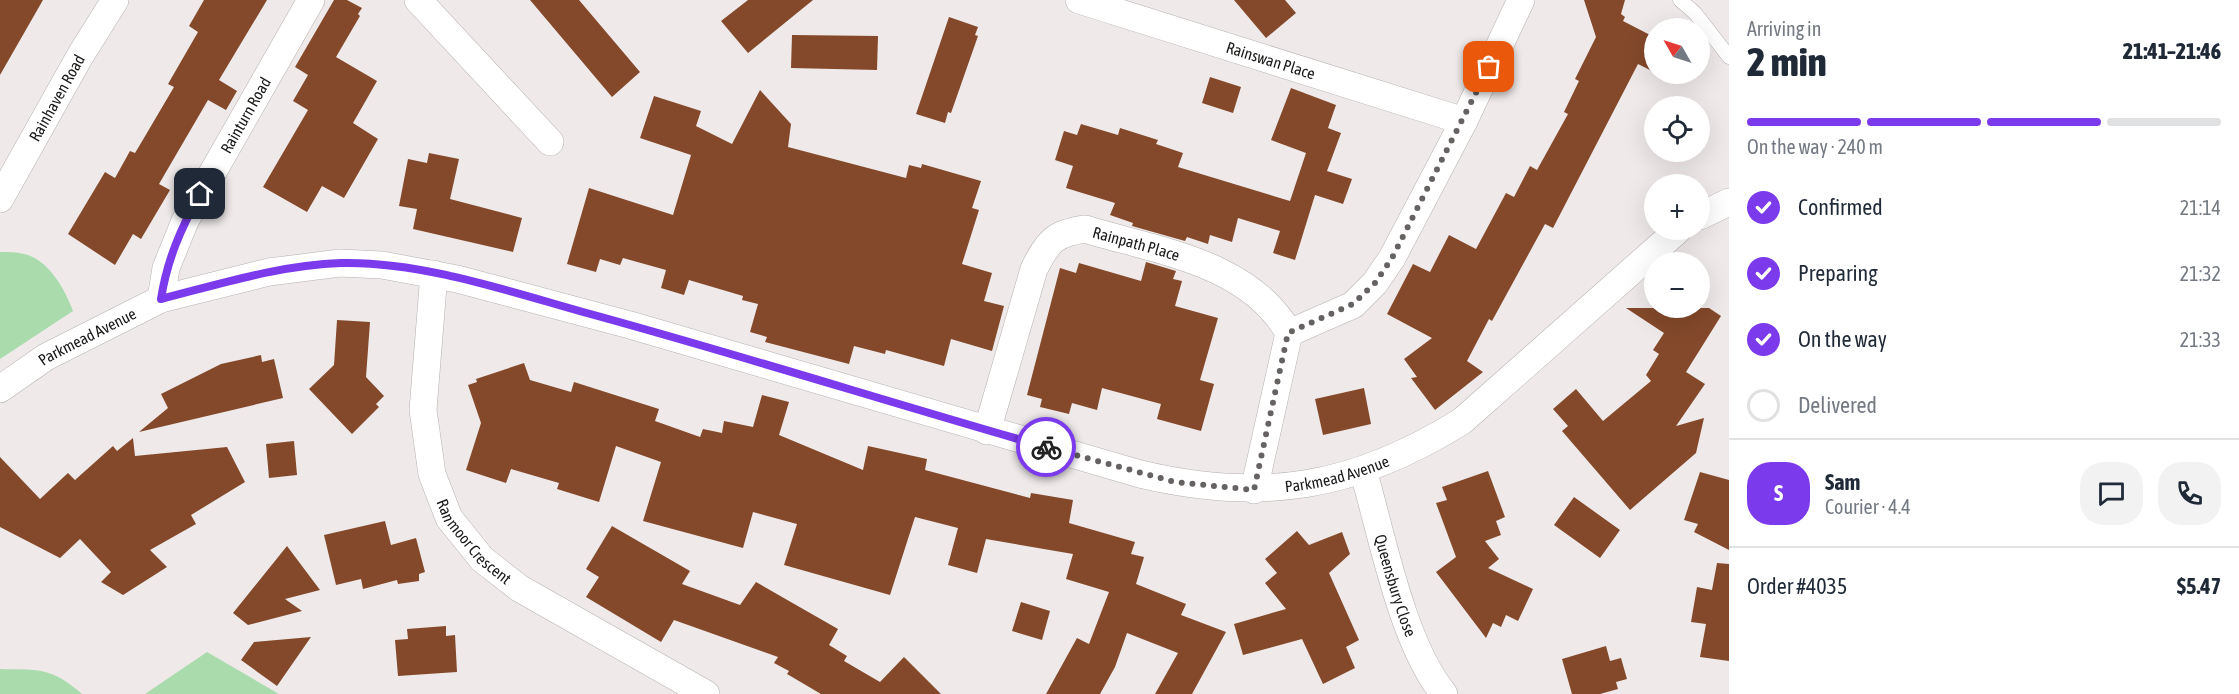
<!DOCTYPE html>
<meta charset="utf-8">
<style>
body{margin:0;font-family:"Asap Condensed",sans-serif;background:#f2f2f3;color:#1f2937;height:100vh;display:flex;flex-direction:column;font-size:22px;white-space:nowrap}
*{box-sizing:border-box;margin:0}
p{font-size:20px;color:#747a83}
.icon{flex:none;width:33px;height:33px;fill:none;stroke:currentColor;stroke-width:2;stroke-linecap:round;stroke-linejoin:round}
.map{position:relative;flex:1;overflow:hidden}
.details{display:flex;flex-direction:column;background:#fff;width:510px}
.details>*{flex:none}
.needle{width:39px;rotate:309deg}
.controls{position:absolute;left:1644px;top:18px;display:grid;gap:12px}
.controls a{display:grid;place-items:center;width:66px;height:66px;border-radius:50%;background:#fff;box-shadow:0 6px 24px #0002;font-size:30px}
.pin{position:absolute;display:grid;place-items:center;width:51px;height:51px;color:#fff;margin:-26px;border-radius:12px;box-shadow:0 3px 9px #0006}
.courier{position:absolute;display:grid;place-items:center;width:60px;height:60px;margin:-30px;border:4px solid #7c3aed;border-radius:50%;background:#fff;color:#222;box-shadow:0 2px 8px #0007}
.overview em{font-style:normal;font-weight:800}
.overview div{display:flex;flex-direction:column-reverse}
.overview{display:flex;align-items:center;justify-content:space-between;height:102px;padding:0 18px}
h1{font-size:39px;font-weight:800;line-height:45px}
.bar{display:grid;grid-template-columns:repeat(4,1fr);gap:9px 6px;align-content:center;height:72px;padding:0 18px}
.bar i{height:8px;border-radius:4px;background:#e0e1e3}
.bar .active{background:#7c3aed}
.bar p{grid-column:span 4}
.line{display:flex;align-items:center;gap:15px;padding:0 18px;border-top:2px solid #e0e1e3}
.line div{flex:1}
.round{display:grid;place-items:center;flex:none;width:63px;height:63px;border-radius:24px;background:#f2f2f3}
ol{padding:0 18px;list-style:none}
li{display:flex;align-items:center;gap:18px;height:66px}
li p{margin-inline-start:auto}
li .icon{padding:6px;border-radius:50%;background:#7c3aed;color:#fff;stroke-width:4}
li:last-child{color:#747a83}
li i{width:33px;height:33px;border:3px solid #e0e1e3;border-radius:50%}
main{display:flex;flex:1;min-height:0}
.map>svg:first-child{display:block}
.green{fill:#aadbad}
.building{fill:#84492b}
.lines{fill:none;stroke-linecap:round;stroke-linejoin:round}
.lane-casing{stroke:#b5b1af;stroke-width:15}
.street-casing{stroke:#b5b1af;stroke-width:28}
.lane{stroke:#fff;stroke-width:14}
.street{stroke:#fff;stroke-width:27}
.done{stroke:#656261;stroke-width:6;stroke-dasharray:0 10.8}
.route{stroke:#7c3aed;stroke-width:8}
.labels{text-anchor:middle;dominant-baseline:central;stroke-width:6;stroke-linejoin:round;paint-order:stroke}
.street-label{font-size:16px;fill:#1a1918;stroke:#efeae9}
</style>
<main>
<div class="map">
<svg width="1729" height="694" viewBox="0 0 1729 694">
<rect width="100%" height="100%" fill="#efeae9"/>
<path class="green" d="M0,252C8,252 17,252 24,254C48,259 65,289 73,311L0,359Z
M207,652L279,694H145Z
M0,669C40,670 51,667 82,694H0Z"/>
<path class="building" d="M0,0H43L0,75Z
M204,0H267L219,80L237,91L226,110L208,100L159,184L170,190L141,239L133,234L115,265L68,234L105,172L115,178L130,151L135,153L141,143L174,87L168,84L198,32L189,26Z
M334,0H347L362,8L358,14L360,16L336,57L377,81L353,123L378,139L344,198L322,186L307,212L263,187L308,110L293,101L308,75L295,67Z
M530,0H579L640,72L612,97Z
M748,0H813L748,53L721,21Z
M1234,0H1285L1296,13L1266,38Z
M1584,0H1625L1621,14L1625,17L1623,21L1654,37V72L1638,64L1553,228L1545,224L1492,321L1489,319L1467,361L1483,372L1435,410L1411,378L1417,377L1404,359L1432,338L1387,314L1413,264L1430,272L1449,235L1476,249L1506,193L1514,197L1530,166L1537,170L1568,114L1564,112L1579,81L1575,79L1596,37Z
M949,17L978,27L975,35L978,36L951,113L948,112L945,123L916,114Z
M792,35L878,36L877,70L791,68Z
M1210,77L1241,87L1233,113L1202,103Z
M1291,88L1336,105L1328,128L1341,133L1327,171L1352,179L1343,204L1315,195L1295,260L1273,253L1280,231L1238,218L1232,242L1210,235L1208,244L1187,237L1185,241L1132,226L1133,223L1110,215L1115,203L1066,188L1073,166L1055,160L1064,131L1077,135L1081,124L1118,135L1120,128L1158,140L1156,144L1183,153L1178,167L1290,201L1306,153L1271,140Z
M760,90L791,124L788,147L906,178L909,165L921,168L922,164L981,181L972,208L979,210L962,264L992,273L984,301L1004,306L992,351L951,339L944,366L886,350L885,354L854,346L849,364L765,342L767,337L750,332L758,304L742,300L743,296L689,280L684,295L661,288L666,270L623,258L620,265L600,259L596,272L567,264L589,188L673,215L691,155L640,138L654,96L701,111L696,126L732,144Z
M429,153L459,159L450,199L522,218L513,252L413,229L417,209L399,206L408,159L427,163Z
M1146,262L1176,271L1173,279L1182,281L1175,306L1218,318L1200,380L1214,384L1201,431L1157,419L1161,404L1102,388L1097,410L1072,403L1069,414L1040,407L1042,399L1027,395L1060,268L1076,273L1079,263L1141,281Z
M1626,308H1709L1721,316L1686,372L1705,384L1676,426L1704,418L1696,453L1630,510L1562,431L1568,426L1553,409L1576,389L1603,421L1651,381L1646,375L1659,354L1653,350L1664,333Z
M337,320L370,322L366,377L384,396L376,404L379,407L352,434L309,389L334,365Z
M261,355L262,362L274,359L283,398L139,432L168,408L161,394L221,364Z
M524,363L530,380L571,392L574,382L659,409L655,421L700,437L703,429L722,433L724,421L753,427L762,395L789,402L779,435L863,470L868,446L927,459L925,470L1030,498L1031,493L1073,500L1069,523L1135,542L1131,554L1144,557L1136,584L1186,604L1181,615L1226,632L1192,694H1155L1178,653L1127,633L1115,667L1100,694H1046L1077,638L1089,644L1109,592L1066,579L1073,554L986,539L977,573L948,565L958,528L915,517L890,595L784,565L797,524L753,512L743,548L643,521L661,462L616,446L599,502L557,489L559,483L511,469L506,483L466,470L481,423L468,385L477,382L476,379Z
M1364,388L1371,424L1323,435L1315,399Z
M133,438L135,456L227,447L245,482L191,515L196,524L150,550L167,567L123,595L101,582L111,572L80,539L60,558L0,527V457L40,499L68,473L75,480L113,446L117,451Z
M294,441L297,475L269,478L266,444Z
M1488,471L1505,517L1496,521L1501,535L1485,541L1499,559L1488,568L1533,589L1518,621L1506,615L1501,627L1493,623L1486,638L1436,572L1456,557L1436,503L1447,500L1442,487Z
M1700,472L1729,480V550L1694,532L1698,524L1684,520Z
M1574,497L1620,530L1600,558L1554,525Z
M385,521L391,545L416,538L425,572L419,574V581L398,584L397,580L363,589L361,579L336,585L324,535Z
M612,526L690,571L682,584L740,605L756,582L838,629L829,645L847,656L844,661L880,682L904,657L941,694H821L787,674L789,671L774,663L778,657L674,620L661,642L586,597L599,577L586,569Z
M1297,531L1309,545L1342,532L1350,554L1329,573L1359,640L1346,647L1355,668L1323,684L1302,639L1243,655L1234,624L1286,609L1265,583L1277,573L1265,559Z
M287,546L320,590L285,599L302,611L248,625L233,613Z
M1717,563L1729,564V661L1700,657L1706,624L1691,622L1697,587L1712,590Z
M1021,602L1050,611L1042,640L1012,631Z
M446,626V636L455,635L457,672L398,676L395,640L408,639L407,629Z
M311,637L277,686L241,660L254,642Z
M1606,646L1610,661L1621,658L1627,679L1616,682L1618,689L1600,694H1572L1562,659Z"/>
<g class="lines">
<g class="lane-casing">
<path id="lane" d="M1680,0L1695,13L1729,57"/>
</g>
<g class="street-casing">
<g id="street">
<path d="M418,0L550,142"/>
<path id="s1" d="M1079,0L1464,121"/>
<path id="s2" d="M0,199L80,56L115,0"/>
<path d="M1700,216L1729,202"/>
<path id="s3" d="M434,274L423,410L432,474L449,518L482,559L519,588L706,694"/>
<path id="s4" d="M161,299L166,268L185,221L311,0"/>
<path d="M1289,333L1353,305L1375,283L1392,258L1464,121L1521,0"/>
<path id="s5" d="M0,389L46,357L161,299L269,272L340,263L382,265L457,279L630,325L1140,474C1263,503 1355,488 1462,421L1678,230"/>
<path id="s6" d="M987,431L1034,269C1048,242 1054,233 1085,229C1157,251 1249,262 1289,333L1254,490"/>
<path id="s7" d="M1363,470C1382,535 1402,643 1444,694"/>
</g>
</g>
<use href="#lane" class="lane"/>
<use href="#street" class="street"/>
</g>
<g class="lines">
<path class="done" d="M1046,447L1175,482L1254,490L1288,333L1353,304L1375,283L1392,258L1489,67"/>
<path class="route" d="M200,194C181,228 167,260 161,299C220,284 280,265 341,263C420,261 508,291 583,312C738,354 891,403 1046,447"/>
</g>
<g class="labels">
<g class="street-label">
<text stroke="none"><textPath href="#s1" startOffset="201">Rainswan Place</textPath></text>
<text stroke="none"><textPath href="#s2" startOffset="116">Rainhaven Road</textPath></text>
<text stroke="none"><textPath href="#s4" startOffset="204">Rainturn Road</textPath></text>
<text stroke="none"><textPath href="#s6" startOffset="291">Rainpath Place</textPath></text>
<text stroke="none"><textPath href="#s5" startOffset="102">Parkmead Avenue</textPath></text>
<text stroke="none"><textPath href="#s5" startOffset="1396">Parkmead Avenue</textPath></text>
<text stroke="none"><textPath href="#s3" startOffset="282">Ranmoor Crescent</textPath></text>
<text stroke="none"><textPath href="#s7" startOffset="120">Queensbury Close</textPath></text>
</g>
</g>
</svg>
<div class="controls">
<a><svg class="needle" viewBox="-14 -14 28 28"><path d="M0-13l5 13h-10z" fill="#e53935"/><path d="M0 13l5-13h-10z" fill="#747a83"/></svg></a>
<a><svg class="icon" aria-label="locate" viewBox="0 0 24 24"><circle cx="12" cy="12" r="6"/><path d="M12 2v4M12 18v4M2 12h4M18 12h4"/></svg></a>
<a>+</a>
<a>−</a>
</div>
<div class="pin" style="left:1489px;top:67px;background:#ea580c"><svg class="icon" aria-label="bag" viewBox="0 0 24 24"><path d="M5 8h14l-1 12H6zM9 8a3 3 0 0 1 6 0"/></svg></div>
<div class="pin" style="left:200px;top:194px;background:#1f2937"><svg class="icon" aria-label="home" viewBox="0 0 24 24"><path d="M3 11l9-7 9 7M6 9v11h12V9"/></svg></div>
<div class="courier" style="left:1046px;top:447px"><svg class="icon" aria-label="bike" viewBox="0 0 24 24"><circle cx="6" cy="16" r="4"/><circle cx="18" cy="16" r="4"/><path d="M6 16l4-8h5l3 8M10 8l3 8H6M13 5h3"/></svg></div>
</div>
<section class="details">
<div class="overview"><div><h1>2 min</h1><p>Arriving in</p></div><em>21:41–21:46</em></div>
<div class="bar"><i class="active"></i><i class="active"></i><i class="active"></i><i></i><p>On the way · 240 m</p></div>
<ol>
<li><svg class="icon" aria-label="check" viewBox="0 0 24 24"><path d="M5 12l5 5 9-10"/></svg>Confirmed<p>21:14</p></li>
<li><svg class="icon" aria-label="check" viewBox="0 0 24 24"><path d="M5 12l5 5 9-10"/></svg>Preparing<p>21:32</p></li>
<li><svg class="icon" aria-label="check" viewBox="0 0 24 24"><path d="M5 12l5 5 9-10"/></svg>On the way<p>21:33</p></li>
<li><i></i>Delivered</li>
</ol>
<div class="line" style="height:108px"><b class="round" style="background:#7c3aed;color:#fff">S</b><div><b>Sam</b><p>Courier · 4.4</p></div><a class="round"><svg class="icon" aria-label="chat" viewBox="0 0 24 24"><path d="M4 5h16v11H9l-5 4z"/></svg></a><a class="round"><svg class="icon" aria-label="phone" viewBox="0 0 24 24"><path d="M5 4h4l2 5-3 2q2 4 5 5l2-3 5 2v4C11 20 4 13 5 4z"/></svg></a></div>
<div class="line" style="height:78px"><div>Order #4035</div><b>$5.47</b></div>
</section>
</main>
